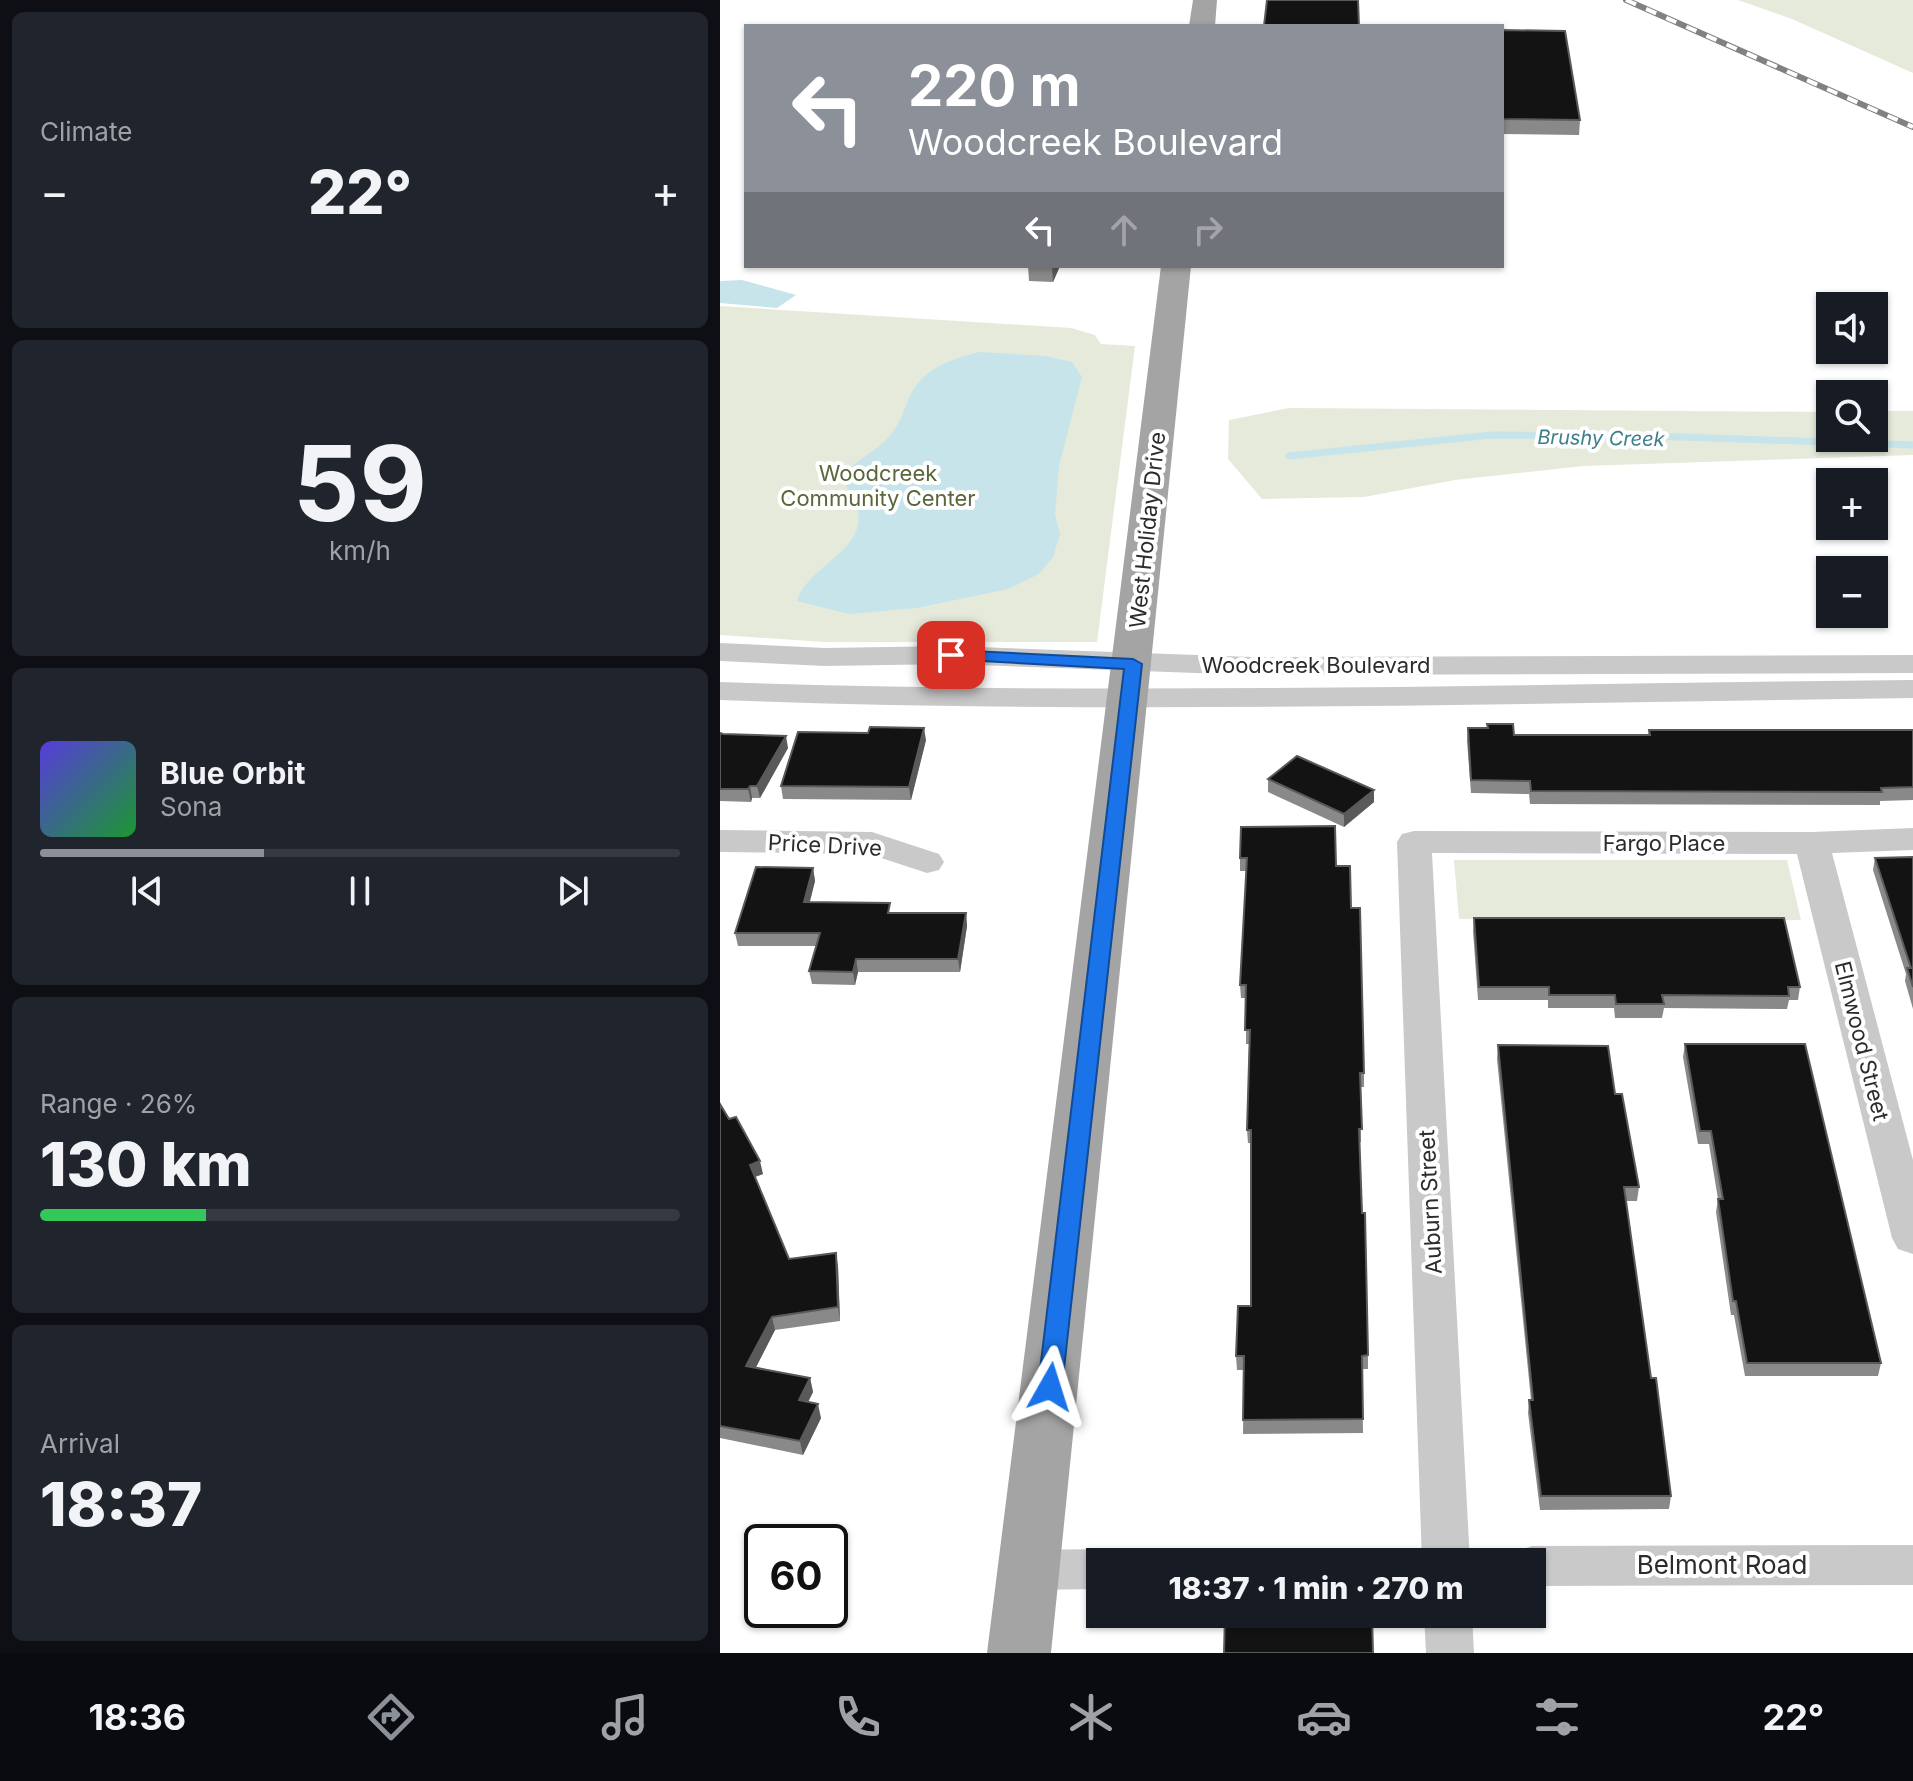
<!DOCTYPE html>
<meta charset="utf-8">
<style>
body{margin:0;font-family:Inter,sans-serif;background:#20242c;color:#f1f3f6;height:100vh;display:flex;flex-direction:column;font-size:30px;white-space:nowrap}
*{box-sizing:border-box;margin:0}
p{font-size:26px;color:#9ea1a6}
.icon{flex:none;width:44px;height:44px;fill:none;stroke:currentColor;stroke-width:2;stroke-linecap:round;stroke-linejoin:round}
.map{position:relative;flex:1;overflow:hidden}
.details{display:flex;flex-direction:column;gap:12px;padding:12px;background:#0d0f14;width:720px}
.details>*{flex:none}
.banner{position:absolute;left:24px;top:24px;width:760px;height:244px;border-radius:0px;box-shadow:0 2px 6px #0004;background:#8c9099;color:#fff;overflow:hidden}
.controls{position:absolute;left:1096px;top:292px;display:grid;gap:16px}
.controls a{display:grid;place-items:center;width:72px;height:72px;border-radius:0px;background:#171b24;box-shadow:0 2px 6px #0004;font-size:40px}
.speed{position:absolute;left:24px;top:1524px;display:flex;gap:16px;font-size:40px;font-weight:700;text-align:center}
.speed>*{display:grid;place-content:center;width:104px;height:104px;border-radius:50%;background:#171b24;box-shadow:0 2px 6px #0004;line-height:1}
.speed .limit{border:4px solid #111;border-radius:12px;background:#fff;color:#111}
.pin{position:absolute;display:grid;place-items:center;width:68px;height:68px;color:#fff;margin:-34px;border-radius:16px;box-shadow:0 4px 12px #0006}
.me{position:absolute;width:88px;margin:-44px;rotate:6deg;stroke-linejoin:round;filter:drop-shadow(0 0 6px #0008)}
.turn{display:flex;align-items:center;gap:28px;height:168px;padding:0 32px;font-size:36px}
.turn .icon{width:104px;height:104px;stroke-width:2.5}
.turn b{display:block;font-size:56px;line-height:68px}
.lanes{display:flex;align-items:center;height:76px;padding:0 32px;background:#0003;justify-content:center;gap:40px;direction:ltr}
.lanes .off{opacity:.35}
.big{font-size:60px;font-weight:800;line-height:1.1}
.details .tile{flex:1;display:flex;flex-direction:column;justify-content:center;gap:12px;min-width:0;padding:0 28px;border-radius:12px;background:#20242c}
.details .dial{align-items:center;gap:0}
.dial b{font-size:104px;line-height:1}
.song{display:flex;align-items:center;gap:24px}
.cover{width:96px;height:96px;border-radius:12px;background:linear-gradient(135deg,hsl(250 70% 55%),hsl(130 70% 35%))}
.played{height:8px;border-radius:4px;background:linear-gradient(90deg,#8c9099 35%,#363941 35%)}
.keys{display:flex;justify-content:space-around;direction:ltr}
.heat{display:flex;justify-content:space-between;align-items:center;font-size:44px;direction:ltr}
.charge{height:12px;border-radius:6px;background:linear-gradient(90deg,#34c759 26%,#363941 0)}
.trip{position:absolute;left:366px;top:1548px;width:460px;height:80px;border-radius:0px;background:#171b24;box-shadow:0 2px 6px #0004;font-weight:800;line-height:80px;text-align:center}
.tabs{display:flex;height:128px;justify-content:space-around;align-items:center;background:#090b0e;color:#9ea1a6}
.tabs .icon{width:56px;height:56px}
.tabs .active{color:#8c9099}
.tabs b{font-size:36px;color:#f1f3f6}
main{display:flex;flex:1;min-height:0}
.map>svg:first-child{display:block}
.green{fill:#e6eada}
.water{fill:#c6e4ea}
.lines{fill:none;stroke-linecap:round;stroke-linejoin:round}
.stream{stroke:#c6e4ea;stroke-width:7}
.minor{fill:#c9c9c9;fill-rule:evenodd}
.major{fill:#a4a4a4;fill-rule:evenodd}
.rail-casing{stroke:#818181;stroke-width:6}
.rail{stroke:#fff;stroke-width:4;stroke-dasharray:11;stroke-linecap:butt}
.wall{fill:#898989}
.shaded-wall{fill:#5a5a5a}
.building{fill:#131313;stroke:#5a5a5a;stroke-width:2}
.route{fill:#1a73e8;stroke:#114b97;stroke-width:2}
.labels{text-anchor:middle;stroke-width:8;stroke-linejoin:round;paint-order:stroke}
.far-water-label{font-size:20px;font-style:italic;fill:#3d7f8c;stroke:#fff}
.park-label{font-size:22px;fill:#59673b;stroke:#fff}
.street-label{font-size:22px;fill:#2c2c2c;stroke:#fff}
.near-street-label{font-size:26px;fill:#2c2c2c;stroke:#fff}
</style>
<main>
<section class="details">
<div class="tile"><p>Climate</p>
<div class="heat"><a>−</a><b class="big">22°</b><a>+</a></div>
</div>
<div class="tile dial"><b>59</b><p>km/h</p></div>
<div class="tile">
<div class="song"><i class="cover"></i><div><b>Blue Orbit</b><p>Sona</p></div></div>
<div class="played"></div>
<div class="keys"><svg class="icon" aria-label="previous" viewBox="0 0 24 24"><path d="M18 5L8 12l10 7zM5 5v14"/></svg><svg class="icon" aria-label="pause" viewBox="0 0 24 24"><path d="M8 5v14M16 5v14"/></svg><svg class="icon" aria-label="next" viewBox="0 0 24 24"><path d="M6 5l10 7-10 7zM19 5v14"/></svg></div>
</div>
<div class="tile"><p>Range · 26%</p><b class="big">130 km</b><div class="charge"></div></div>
<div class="tile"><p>Arrival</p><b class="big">18:37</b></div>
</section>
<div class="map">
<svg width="1193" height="1653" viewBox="0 0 1193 1653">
<rect width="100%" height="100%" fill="#fff"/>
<!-- green -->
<path class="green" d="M1018,0H1193V73L1072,19Z
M0,306L351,328L375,335L381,344L415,346L377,642H105L0,635Z
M569,408L1110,412V438H1154V411H1193V455L863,466L735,480L644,497L542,499L508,459L509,420Z
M734,860H1067L1081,920L739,919Z"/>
<!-- water -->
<path class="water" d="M22,280L76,295L57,308L0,303V281Z
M260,352L325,356L352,362L362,377L339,466L335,515L340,534L333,557L319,574L288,589L197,608L129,614L77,601C88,566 145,551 138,512C136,501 127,490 123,478C134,460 150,455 165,441C179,427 182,415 189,398C202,368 231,359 260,352Z"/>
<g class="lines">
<!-- stream -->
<path class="stream" d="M569,456L772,435L962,437L1193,445"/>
<!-- minor -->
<path class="minor" d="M0,643L105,648L231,646L532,657L1193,655V673L532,675L231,664L105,666L0,661Z
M1193,680V698C796,703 397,715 0,700V682C397,696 796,684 1193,680Z
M1193,828V850L1112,853L1193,1160V1254L1178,1249L1172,1238L1077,854L712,853L750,1562H702L677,842L682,834L694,831L1092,832Z
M0,830L152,832L219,854L224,862L219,870L207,873L149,854L0,852Z
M1193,1545V1585L812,1586V1562H790L795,1552L812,1546Z
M380,1549L397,1555L400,1562H380V1589L309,1590L292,1584L285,1570L292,1556L309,1550Z
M704,1614H752L754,1653H706Z"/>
<!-- major -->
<path class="major" d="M473,0H497L495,26H469Z
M441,266H471L331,1653H267Z"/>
<defs>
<path id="rail" d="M906,0L1193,127"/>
</defs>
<!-- rail casing -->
<use href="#rail" class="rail-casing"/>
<!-- rail -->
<use href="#rail" class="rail"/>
</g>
<!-- wall -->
<path class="wall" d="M782,30L860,120L859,135L782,134Z
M308,266H340L333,282L309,281Z
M748,728L794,735L870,736L928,735L929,730H1193V800L1160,801V805L810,804L809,794L751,793L747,741Z
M0,733L68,748L40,798H32L31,802L0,801Z
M206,740L191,800L63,799L61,786Z
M548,779L654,802L624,827L548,792Z
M1193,857V1009L1185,981L1186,974L1153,870L1155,858Z
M520,858L616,866L631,908L644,1073V1087H641V1142H639L648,1355V1369H642L643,1433L523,1434L524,1370H517L516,1356L531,1306V1143H528L527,1130L529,1044H526V998H521L520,985L526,871H520Z
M93,868L95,881L90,902L172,913H246L247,926L240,972H138L135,985L92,984L89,971L96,946H18L15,933Z
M754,918L1080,987L1078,1000H1069L1067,1009L944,1008L942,1018H895L894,1008H828V1000H758L753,931Z
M965,1044L1161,1363L1158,1376H1025L1014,1315H1011L996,1212L998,1199L989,1144H978L963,1057Z
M778,1045L895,1094L919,1187L917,1201H906L931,1378L951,1496L949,1509L820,1510L808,1413L809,1400H811L777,1059Z
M0,1104L43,1174L35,1177L69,1259L118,1266L120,1321L55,1330L36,1367L90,1378L93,1392L88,1402L101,1418L83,1455L0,1438Z"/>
<!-- shaded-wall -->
<path class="shaded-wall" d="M332,266H340L333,282Z
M204,728L206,740L191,800L189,787Z
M66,736L68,748L40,798L37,786Z
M30,786L32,798L31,802L28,789Z
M654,790V802L624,827V814Z
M93,868L95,881L86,915L84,902Z
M246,913L247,926L240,972L238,959Z
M136,959L138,972L135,985L133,972Z
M40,1161L43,1174L32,1178L30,1165Z
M116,1253L118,1266L120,1321L118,1307Z
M52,1317L55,1330L30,1379L26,1366Z
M90,1378L93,1392L82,1414L79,1400Z
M98,1404L101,1418L83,1455L80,1441Z"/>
<!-- building -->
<path class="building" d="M547,0H638L639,26H544Z
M782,30L845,31L860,120L782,119Z
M767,724H793L794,735H930L929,730H1193V787L1161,788L1162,792L811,791L810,781L751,780L748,728H768Z
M150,727L204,728L189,787L61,786L78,732L148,733Z
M0,733L3,734L66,736L37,786H30L28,789H0Z
M577,756L654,790L624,814L548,779Z
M615,826L616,866H630L631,908H640L644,1073H640L642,1129H639L642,1213H645L648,1355L642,1356L643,1419L523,1420L524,1356H516L518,1306H531V1130H527L530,1030H525L526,985H520L527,858H520L521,827Z
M1193,857V987L1187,968H1191L1155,858Z
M36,867L93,868L84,902L170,903L168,913H246L238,959H136L133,972L89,971L100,933H15Z
M754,918H1064L1080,987H1068L1069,996L942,995L944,1004H896L895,995H829V987H759Z
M965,1044H1085L1161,1363H1027L1016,1301H1013L998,1199H1003L991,1131H980Z
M778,1045L888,1046L895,1094H902L919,1187H904L931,1378H936L951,1496H821L809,1400H813Z
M0,1104L9,1119L16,1117L40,1161L30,1165L69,1259L116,1253L118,1307L52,1317L26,1366L90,1378L79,1400L98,1404L80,1441L0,1426Z
M652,1614L653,1653H504L505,1615Z"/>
<!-- route -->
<path class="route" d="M231,650L413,659L422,664L342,1387L338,1394L330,1396L322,1394L318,1387L404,669L225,659L222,655L225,651Z"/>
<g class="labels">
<!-- far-water labels -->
<g class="far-water-label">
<text transform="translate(881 438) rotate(1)" y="7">Brushy Creek</text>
</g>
<!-- park labels -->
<g class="park-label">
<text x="158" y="481">Woodcreek<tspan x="158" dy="25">Community Center</tspan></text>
</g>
<!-- street labels -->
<g class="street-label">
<text transform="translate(427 530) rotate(-84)" y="8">West Holiday Drive</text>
<text x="596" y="673">Woodcreek Boulevard</text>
<text x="944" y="851">Fargo Place</text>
<text transform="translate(105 845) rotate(3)" y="8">Price Drive</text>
<text transform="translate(1142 1041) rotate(76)" y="8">Elmwood Street</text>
<text transform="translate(710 1202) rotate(-93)" y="8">Auburn Street</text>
</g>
<!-- near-street labels -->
<g class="near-street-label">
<text x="1002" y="1574">Belmont Road</text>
</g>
</g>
</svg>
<div class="controls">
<a><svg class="icon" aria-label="sound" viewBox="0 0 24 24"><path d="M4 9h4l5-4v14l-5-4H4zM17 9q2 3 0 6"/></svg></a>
<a><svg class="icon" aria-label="search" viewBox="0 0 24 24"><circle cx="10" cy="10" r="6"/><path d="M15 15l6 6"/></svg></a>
<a>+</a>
<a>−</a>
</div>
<div class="speed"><div class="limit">60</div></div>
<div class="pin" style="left:231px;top:655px;background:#d93025"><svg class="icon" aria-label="arrive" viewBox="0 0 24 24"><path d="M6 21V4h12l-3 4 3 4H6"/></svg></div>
<svg class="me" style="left:330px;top:1387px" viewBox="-20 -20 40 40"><path d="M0-17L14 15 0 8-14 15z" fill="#1a73e8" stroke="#fff" stroke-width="4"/></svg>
<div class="trip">18:37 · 1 min · 270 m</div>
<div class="banner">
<div class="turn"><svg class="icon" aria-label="left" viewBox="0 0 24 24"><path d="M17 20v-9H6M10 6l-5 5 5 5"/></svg><div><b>220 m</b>Woodcreek Boulevard</div></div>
<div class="lanes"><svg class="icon" aria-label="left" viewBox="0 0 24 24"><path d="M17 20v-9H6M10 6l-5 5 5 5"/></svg><svg class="icon off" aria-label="ahead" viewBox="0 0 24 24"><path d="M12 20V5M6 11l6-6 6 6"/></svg><svg class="icon off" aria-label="right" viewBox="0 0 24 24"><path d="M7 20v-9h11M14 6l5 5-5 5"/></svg></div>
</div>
</div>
</main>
<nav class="tabs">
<b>18:36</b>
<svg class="icon active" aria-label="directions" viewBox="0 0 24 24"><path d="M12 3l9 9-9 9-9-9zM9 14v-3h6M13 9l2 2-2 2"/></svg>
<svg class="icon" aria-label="music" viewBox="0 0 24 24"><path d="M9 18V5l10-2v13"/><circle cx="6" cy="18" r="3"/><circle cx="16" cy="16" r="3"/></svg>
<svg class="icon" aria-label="phone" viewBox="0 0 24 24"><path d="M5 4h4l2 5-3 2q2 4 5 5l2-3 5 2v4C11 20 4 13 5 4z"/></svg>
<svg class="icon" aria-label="climate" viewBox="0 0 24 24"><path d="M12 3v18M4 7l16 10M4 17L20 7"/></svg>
<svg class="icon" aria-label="car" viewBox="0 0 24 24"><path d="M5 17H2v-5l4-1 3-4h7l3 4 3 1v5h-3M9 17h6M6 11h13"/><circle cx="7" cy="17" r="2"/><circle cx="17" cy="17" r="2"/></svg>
<svg class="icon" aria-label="filters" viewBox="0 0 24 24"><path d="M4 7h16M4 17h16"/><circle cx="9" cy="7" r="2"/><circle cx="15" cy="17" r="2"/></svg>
<b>22°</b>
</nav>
